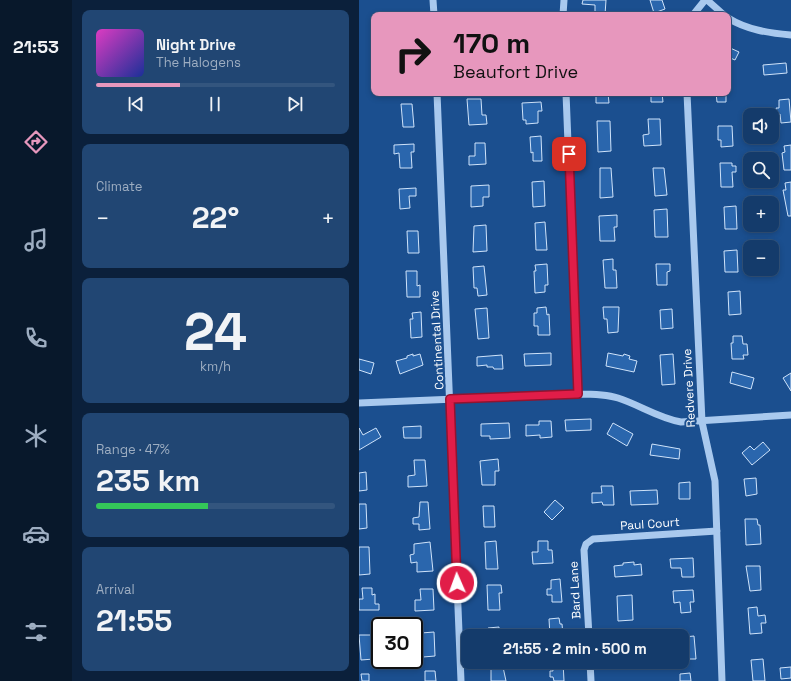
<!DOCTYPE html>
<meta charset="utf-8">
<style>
body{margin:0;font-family:"Space Grotesk",sans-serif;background:#214673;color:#f1f3f6;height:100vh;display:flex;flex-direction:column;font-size:15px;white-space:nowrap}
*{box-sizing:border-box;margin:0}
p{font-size:13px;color:#9dadc1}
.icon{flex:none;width:22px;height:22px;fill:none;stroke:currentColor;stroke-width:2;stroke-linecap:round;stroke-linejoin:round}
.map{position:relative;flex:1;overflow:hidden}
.panel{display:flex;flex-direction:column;gap:10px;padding:10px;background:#0b203b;width:287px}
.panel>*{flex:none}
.guide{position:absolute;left:12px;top:12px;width:360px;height:84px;border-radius:8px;box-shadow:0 2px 6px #0003,0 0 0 1px #33557e;background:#e797bd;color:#111;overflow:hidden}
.buttons{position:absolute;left:384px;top:108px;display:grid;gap:8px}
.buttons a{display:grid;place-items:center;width:36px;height:36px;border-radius:8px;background:#143b6b;box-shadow:0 2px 6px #0003,0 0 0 1px #33557e;font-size:20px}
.speed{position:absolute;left:12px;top:617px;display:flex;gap:8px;font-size:20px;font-weight:700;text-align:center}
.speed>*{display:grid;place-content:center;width:52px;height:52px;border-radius:50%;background:#143b6b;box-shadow:0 2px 6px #0003,0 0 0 1px #33557e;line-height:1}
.speed .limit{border:2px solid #111;border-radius:6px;background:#fff;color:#111}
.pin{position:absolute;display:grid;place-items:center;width:34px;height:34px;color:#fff;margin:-17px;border-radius:8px;box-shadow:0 2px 6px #0006}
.me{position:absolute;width:44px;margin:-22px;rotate:358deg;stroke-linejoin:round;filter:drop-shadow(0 0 3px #0008)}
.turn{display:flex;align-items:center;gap:14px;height:84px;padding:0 16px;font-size:18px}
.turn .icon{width:52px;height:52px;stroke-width:2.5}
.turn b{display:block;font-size:28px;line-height:34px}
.big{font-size:30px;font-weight:800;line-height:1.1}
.panel .widget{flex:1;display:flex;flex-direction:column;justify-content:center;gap:6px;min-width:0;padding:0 14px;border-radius:8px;background:#214673}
.panel .dial{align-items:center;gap:0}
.dial b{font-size:52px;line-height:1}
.song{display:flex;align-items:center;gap:12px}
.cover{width:48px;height:48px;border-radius:6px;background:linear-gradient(135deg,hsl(310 70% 55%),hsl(230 70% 35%))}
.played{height:4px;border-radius:2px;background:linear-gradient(90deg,#e797bd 35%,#33557e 35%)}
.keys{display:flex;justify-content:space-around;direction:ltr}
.heat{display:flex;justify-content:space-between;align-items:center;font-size:22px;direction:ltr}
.charge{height:6px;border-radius:3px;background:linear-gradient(90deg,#34c759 47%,#33557e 0)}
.trip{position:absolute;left:102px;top:629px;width:228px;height:40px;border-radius:8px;background:#143b6b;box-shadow:0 2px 6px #0003,0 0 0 1px #33557e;font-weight:800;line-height:40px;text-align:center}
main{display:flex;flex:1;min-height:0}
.menu{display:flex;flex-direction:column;width:72px;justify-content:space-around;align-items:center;background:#08182b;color:#9dadc1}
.menu .icon{width:28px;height:28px}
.menu .active{color:#e797bd}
.menu b{font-size:18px;color:#f1f3f6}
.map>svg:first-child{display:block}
.building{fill:#2a66ad;stroke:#cfe3fa}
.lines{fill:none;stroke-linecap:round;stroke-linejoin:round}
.minor{stroke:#a9c9ee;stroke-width:7}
.route-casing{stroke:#92132f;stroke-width:10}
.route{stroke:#e11d48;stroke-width:7}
.labels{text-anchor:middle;stroke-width:4;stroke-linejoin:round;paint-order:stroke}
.street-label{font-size:12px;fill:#fff;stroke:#1b4f8f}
</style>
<main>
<nav class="menu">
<b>21:53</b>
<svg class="icon active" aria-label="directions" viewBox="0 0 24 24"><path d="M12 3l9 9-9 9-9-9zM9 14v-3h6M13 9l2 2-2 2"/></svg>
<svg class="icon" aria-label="music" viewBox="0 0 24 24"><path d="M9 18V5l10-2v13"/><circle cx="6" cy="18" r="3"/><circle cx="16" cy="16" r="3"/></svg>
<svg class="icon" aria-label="phone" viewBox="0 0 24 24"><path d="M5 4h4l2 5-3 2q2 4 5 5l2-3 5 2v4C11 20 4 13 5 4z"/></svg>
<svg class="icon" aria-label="climate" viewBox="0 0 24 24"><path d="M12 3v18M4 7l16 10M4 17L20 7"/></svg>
<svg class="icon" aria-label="car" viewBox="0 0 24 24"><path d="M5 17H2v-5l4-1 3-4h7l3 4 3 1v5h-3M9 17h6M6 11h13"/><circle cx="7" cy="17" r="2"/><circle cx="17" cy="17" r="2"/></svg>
<svg class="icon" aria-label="filters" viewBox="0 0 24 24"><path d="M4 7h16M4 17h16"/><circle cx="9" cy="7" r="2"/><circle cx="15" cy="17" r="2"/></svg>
</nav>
<section class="panel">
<div class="widget">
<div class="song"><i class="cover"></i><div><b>Night Drive</b><p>The Halogens</p></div></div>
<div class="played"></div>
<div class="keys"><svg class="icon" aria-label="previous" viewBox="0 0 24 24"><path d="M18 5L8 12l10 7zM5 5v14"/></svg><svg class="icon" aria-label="pause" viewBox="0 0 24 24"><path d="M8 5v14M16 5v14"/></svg><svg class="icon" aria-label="next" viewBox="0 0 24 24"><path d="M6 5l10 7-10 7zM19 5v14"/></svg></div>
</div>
<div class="widget"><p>Climate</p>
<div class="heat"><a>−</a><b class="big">22°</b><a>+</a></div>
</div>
<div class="widget dial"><b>24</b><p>km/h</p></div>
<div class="widget"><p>Range · 47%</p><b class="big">235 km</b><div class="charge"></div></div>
<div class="widget"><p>Arrival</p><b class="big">21:55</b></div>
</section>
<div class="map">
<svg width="432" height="681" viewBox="0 0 432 681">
<rect width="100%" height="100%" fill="#1b4f8f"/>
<!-- building -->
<path class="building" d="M224,0H247L246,15L236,14V5L223,4Z
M291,0H303L306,9L295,13Z
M369,47L380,52L376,60L369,57Z
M427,63L428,73L405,75L404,65Z
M237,93H249L250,103H237Z
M292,93H303L304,102H292Z
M357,93H367V102H358Z
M108,99H122L123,115H127L128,124L110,125Z
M430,99L432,122L422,123L421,114L418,115L417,108H420V100Z
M182,102L183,111H179V123L167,124V120H164L163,103Z
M42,104H53L55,127H44Z
M289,119H301L302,145L285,146L284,135L290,134Z
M238,121H251L252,151L239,152Z
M359,126H373L374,146L362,147V140H359Z
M182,136L183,161H174V152L172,153L171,137Z
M116,143H126L127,164L110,165V156H116Z
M55,144V152H52L53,168H41L40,153L35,154V145Z
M432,145V170H425L423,153L426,152L425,146Z
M361,163H373V166H377V172H373L374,187H362Z
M241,168H252L254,197L241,198Z
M294,168H305L308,195L296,196Z
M185,181L186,206L174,207L173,182Z
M432,182V216H429L424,190H427L426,183Z
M130,185V197H124V206L112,207V186Z
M57,188V196H50L51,208L41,209L40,189Z
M377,206L378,229H366L365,207Z
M308,209L309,237H296L295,210Z
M258,215V227H255L256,241H241L240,216Z
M186,222L188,250H177L176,223Z
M127,225L128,251L114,252L115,226Z
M48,231H59L60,253H49Z
M378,250L379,272H366L365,251Z
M254,259V270H257L258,288H246L244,260Z
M188,264L189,285H186V292L176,293L175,271H177L176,265Z
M297,264H311V271L308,272V285H298Z
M125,266L128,295L119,296L118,288H115L114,267Z
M47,271H58V286L61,285V297H48Z
M381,291L382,314L370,315L369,292Z
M187,307L188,315L190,314L191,335H179V326H175V313H178V308Z
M244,307H260L259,332L249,333L248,319H245Z
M128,308L130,338L119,339L116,309Z
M313,309L314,328L302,329L301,310Z
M62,312L63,337L52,338L51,319H54L53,313Z
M374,336H383L384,344H388L389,355H384L385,359H373L372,343H374Z
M192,353V365L166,366L165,354Z
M249,353L264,356L265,354L271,356L270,359L278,361L275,372L247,366Z
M54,354V356L61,354L64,365L41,374L37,361L48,358V356Z
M314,354L316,384L303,385L301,355Z
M143,355L144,369H135L134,367H128V365L118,366V357Z
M0,359L15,363L12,374L0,370Z
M373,372L395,378L392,389L371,383Z
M432,373V391L424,378Z
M232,419V430L207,431L206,420Z
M180,421H192L193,437L181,438V435L167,436V425H180Z
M150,423L151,438L131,439V436H122V424Z
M254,423L274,434L268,446L248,434Z
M62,426V438H45L44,427Z
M0,428L4,435L17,428L22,437L0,450Z
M404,442L411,450L393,465L383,453L391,446L395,450Z
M293,444L321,449L320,459L291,455Z
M139,459L140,471H136V485H123L121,461Z
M55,460H66L68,486L49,487V476L56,475Z
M7,472L8,490L0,491V473Z
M397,478L398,494L387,496L385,479Z
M331,482V499H320V483Z
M242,486H254L255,505H244L243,502L233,503V493H243Z
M298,490L299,504L272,505L271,491Z
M196,500L205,508L193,520L185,512Z
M61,502H69L71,529L60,530V524H54V518L60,517Z
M0,504H7L8,528L0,529Z
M124,506H135L136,527H125Z
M386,519H398L399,525H401L402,544L387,545Z
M137,541L139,569H127L126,542Z
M179,541H189V550H193L194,563L174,564L173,552H179Z
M71,542L74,571L58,572V562L52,563L51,555L55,554V544Z
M0,547H10L11,574L0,575Z
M334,558L335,577H323L322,568H312L311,559Z
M275,562V565L282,564L283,575L256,577L255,566L264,565V563Z
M387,566H401L402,590L391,591Z
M201,579L203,602H193V595H188V589H192V580Z
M128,585H142L143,593H140L141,610H129Z
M3,588H13V595L16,594V604H20V610H0V599H4Z
M61,589H74L75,610L56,611V600H62Z
M334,590L335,602H331L332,612L322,613L321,602L315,603L314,591Z
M273,595L274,620L259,621L258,596Z
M398,607L399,616L406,615L407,623H402L403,633L391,634L389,608Z
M200,618L201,624H203L204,635L191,636L190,619Z
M140,627V636H130L129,628Z
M75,632L76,656L64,657L62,633Z
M0,635H14L15,659L2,660Z
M335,636L337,659H327L325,637Z
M404,659L406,681H394L392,660Z
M204,662L205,681H195L194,677H191V671H194L193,663Z
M144,667L147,681H132V668Z
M432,667V678L422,679L421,668Z
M66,671H76L77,681H66Z
M331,673L332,681H321V674Z
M2,674H10V681H3Z"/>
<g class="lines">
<!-- minor -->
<path class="minor" d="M74,0L75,15
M348,0L365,15
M204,15L205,0
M334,15L346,0
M369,18C388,30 410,33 432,35
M78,93L102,681
M207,93L219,394
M328,93L343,422L356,481L363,681
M0,403L219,394C232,394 246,394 259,398C281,405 299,418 322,422L432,415
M230,636L225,550L227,544L234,539L358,531
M231,662L232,681"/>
</g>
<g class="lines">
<defs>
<path id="route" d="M98,583L91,399L219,394L210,154"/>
</defs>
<!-- route casing -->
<use href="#route" class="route-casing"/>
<!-- route -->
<use href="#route" class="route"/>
</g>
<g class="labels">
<!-- street labels -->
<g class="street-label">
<text transform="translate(78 340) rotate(-93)" y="4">Continental Drive</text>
<text transform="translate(330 388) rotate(-93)" y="4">Redvere Drive</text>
<text transform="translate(291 524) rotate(-4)" y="4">Paul Court</text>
<text transform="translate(216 590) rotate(-93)" y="4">Bard Lane</text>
</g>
</g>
</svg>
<div class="buttons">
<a><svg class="icon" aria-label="sound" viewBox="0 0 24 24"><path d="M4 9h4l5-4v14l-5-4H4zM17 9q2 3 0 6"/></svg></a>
<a><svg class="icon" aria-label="search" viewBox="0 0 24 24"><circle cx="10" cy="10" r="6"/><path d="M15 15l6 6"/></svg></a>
<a>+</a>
<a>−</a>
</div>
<div class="speed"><div class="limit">30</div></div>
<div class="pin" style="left:210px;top:154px;background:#d93025"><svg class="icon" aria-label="arrive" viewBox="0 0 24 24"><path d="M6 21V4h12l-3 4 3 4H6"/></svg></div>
<svg class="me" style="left:98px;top:583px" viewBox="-20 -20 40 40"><circle r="17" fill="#e11d48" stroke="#fff" stroke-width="3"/><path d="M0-11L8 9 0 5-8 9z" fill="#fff"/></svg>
<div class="trip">21:55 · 2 min · 500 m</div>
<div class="guide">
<div class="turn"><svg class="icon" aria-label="right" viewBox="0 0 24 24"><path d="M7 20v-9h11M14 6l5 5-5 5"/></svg><div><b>170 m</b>Beaufort Drive</div></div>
</div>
</div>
</main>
